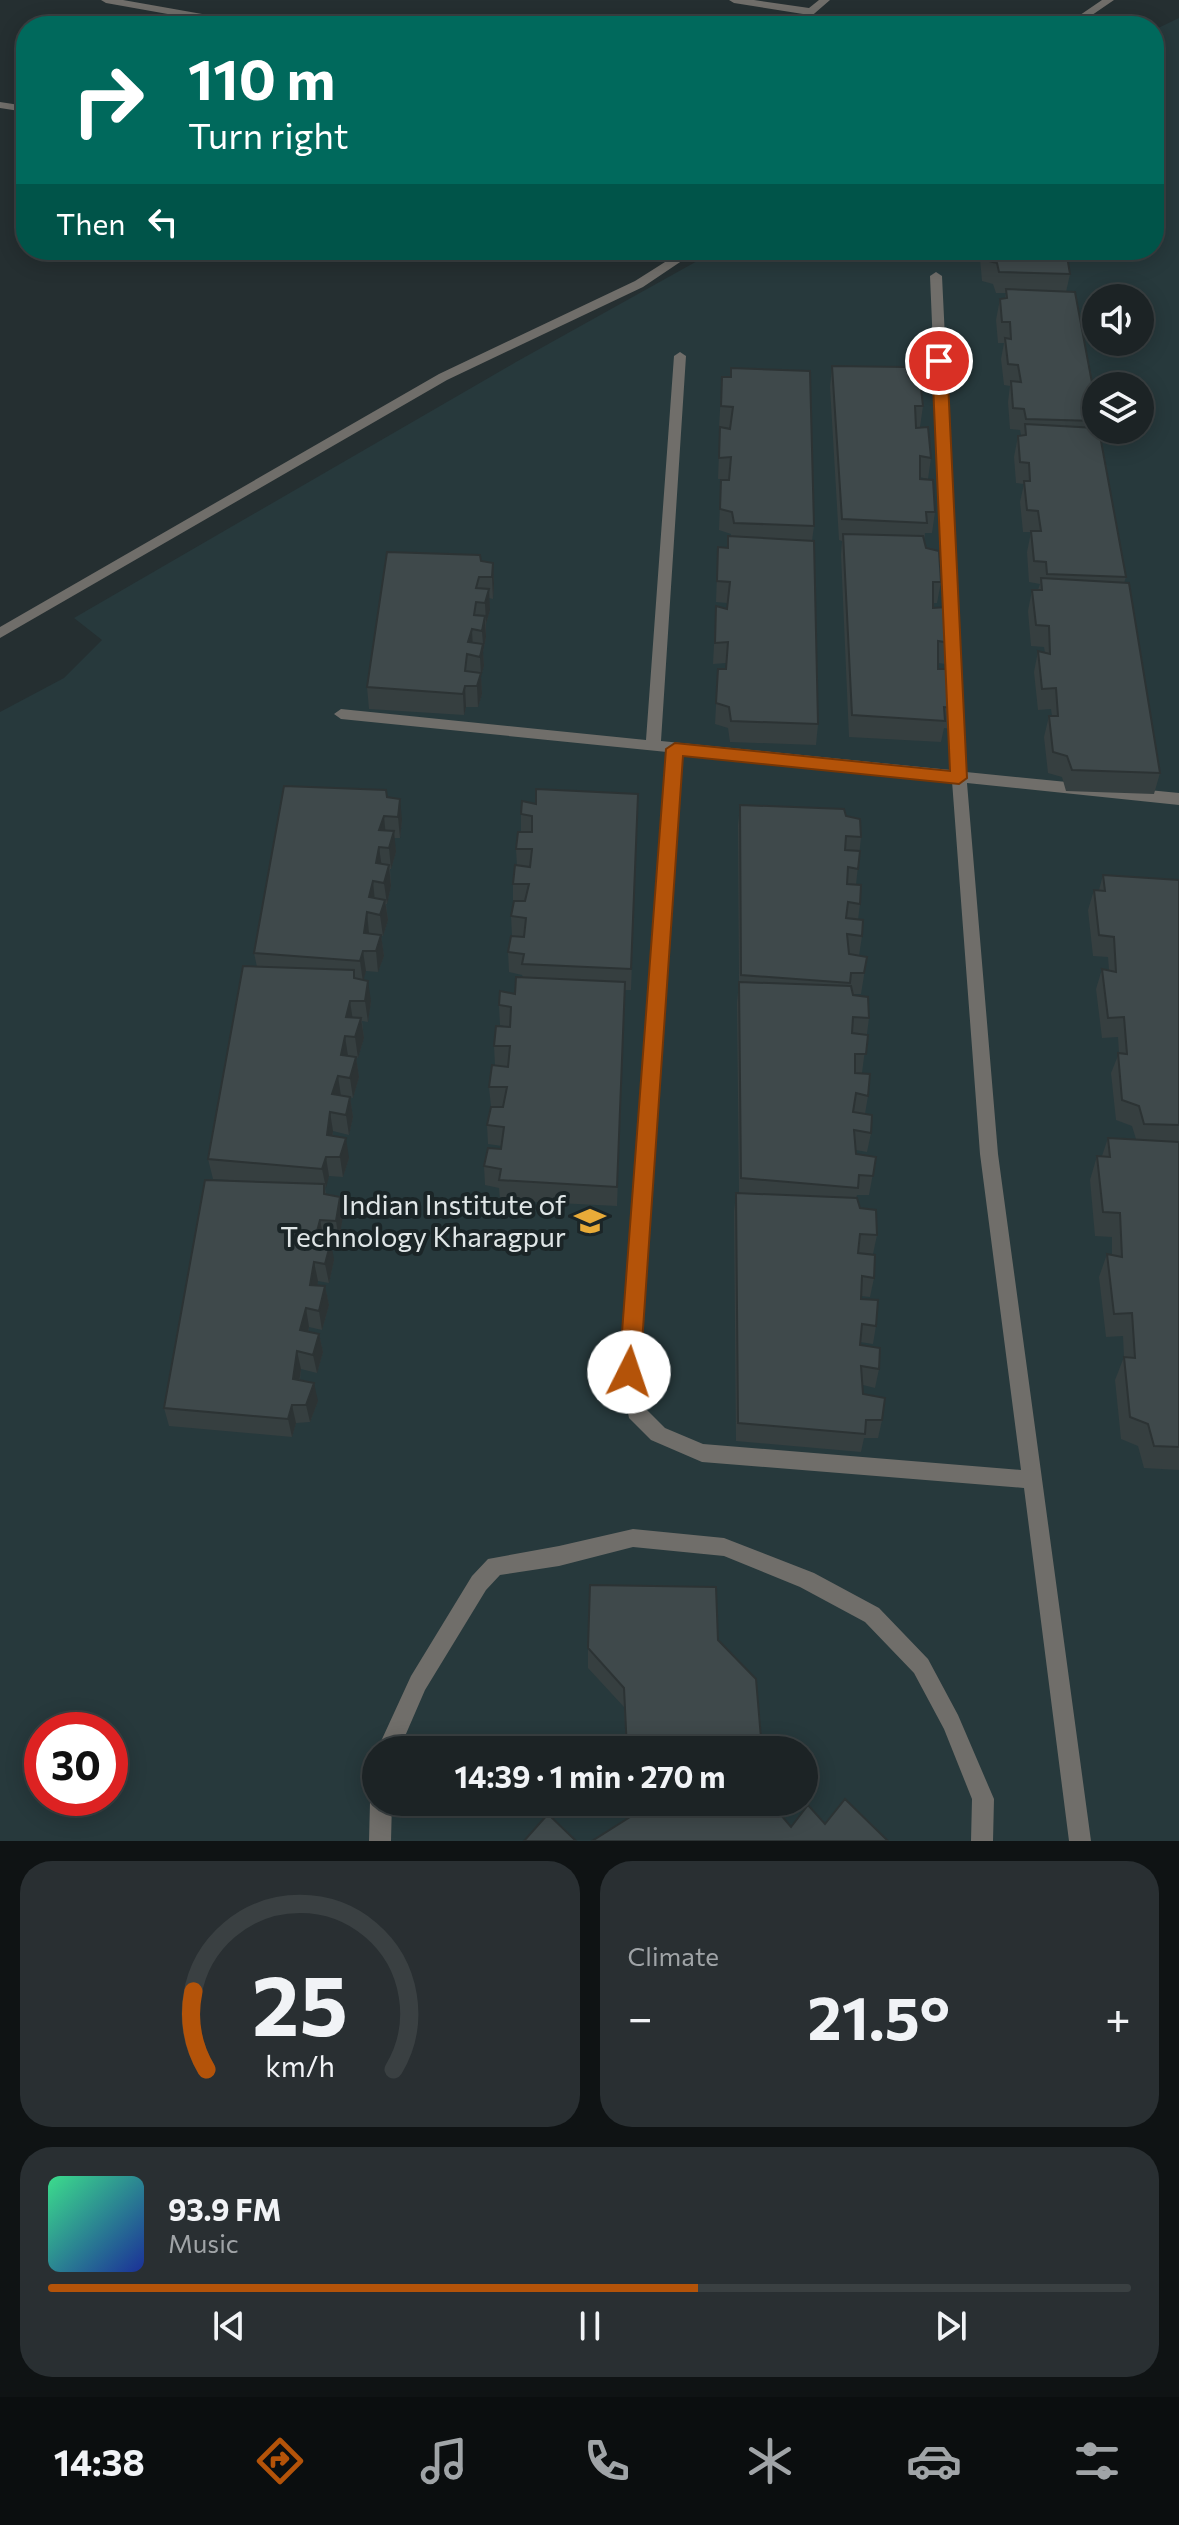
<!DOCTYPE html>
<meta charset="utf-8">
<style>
body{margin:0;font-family:Commissioner,sans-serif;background:#292f32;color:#f1f3f6;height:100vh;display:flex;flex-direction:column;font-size:30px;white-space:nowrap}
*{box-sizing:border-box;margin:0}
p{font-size:26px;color:#a0a4a7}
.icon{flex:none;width:44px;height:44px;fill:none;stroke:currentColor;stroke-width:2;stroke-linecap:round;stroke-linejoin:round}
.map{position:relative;height:1841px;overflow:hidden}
.details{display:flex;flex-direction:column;gap:20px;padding:20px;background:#0f1314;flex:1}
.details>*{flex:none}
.guide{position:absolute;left:16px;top:16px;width:1148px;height:244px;border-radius:32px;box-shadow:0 4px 20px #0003,0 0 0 2px #3a4042;background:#00695c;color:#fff;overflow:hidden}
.buttons{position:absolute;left:1082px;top:284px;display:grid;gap:16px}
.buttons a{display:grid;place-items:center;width:72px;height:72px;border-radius:50%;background:#1c2325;box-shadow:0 4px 20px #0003,0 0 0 2px #3a4042;font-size:40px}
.speed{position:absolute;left:24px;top:1712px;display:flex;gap:16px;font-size:40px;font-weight:700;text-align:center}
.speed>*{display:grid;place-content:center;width:104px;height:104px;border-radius:50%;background:#1c2325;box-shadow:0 4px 20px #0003,0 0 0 2px #3a4042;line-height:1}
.speed .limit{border:12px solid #d22;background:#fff;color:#111}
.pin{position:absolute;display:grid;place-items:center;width:68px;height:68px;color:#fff;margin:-34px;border:4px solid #fff;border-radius:50%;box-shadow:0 2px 8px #0007}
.me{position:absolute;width:88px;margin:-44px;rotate:4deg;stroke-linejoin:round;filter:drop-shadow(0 0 6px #0008)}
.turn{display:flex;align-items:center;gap:28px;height:168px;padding:0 40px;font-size:36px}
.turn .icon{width:104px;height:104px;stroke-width:2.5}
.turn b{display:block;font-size:56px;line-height:68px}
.then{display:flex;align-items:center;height:76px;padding:0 40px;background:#0003;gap:16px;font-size:30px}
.big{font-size:60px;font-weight:700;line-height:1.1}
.details .tile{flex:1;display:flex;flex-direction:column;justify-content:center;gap:12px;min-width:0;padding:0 28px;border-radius:32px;background:#292f32}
.details .dial{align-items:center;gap:0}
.dial svg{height:208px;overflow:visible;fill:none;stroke:#3a4042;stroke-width:7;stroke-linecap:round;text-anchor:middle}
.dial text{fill:#f1f3f6;stroke:none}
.song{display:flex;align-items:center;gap:24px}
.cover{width:96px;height:96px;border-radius:12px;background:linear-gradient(135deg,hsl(150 70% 55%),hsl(230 70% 35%))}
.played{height:8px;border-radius:4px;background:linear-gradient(90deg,#b45309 60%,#3a4042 60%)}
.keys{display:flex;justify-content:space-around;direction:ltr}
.heat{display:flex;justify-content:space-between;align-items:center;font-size:44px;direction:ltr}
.details .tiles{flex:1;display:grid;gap:20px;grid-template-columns:1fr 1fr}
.tile:last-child{grid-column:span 2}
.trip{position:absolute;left:362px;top:1736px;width:456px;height:80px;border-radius:40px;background:#1c2325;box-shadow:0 4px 20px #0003,0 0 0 2px #3a4042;font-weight:700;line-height:80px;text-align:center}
.dock{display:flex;height:128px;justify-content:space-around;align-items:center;background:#0b0e0f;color:#a0a4a7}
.dock .icon{width:56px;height:56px}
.dock .on{color:#b45309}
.dock b{font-size:36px;color:#f1f3f6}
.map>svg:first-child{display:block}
.built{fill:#27393c;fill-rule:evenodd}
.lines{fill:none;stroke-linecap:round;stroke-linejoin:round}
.lane{fill:#706e6a;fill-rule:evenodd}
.street{fill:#706e6a;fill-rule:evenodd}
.wall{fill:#363f40}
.shaded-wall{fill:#2c3334}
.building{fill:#3f494b;stroke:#2c3334;stroke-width:2}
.route{fill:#b45309;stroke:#753606;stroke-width:2}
.labels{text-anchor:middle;stroke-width:8;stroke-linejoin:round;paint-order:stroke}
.poi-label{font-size:28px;fill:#dfe5e6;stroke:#1b2527;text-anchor:end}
</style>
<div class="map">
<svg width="1179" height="1841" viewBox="0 0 1179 1841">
<rect width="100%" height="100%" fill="#252f31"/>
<!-- built -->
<path class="built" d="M1179,18V1841H0V712L64,678L102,640L74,618L516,362L717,250H1154V30ZM1096,298H1140V342H1096ZM1096,386H1140V430H1096ZM42,1730H110V1798H42ZM376,1750H804V1802H376Z"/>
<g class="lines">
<!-- lane -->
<path class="lane" d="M633,1529L724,1538L814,1573L879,1608L928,1659L958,1715L994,1799L993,1841H971L972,1799L944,1729L914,1673L865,1622L800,1587L724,1556L633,1547L559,1566L500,1575L486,1590L425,1690L399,1750H377L411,1676L472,1576L488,1559L559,1546Z
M376,1793V1802H392L391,1841H369L370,1802Z"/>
<!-- street -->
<path class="street" d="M101,0H123L253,23L258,26H235L106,3Z
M729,0H754L809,8L819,0H830L800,26H789L803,14L734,3Z
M1102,0H1114L1076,26H1064Z
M0,102L26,106V112L0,108Z
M684,250H698L643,287L447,380L0,638V627L439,374L635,281Z
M936,272L942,276L966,772L1179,793V805L967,783L998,1154L1091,1841H1069L1024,1488L702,1462L651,1440L629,1418L620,1372L667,752L341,719L334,714L341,709L646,740L674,356L680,352L686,356L661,741L951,770L930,276ZM682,754L952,781L980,1154L1021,1470L703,1444L665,1428L645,1408L638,1372Z"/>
</g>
<!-- wall -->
<path class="wall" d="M981,250H1066L1070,274L1066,292L1096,404V430L1126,577L1124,583L1160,773L1154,794L1066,791L1062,777L1048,773L1044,737L1049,716H1052L1051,709L1038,710L1034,672L1038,651L1045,653L1044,647L1031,646L1028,611L1032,590H1038L1040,584L1029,582L1027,552L1031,532H1023L1020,502L1024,484L1016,483L1014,457L1018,436L1021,435L1020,430L1010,429L1008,402L1010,386L1004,385L1001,359L1004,343H998L996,320L1000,299L1005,298L1006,293H996L993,284L982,281L980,259Z
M832,366L909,377L923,406L920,427L931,458L928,479L920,477L935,512L932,533H925L924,541L941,582L937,603H933V608L950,643L946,664L938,663V669L954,708L951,729L944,728L941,742L849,737L841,555L842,541L839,540L830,387Z
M722,377L814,526L812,541L818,724L816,745L730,742L728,728L715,724L718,669H726V663L713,664L716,606L727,609V603L716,602L718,547L728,548L731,536V534L719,530L721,480H729V479H718L720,427L730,429V428L719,427Z
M481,561L493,563L494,584L493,599L489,598L490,610L486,624V637L483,652L484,666L481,676L482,694L478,707H466L464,715L369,709L367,687Z
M638,794L631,990H625L617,1206L500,1200L499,1188L485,1185L484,1166L501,1149L502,1146L488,1144L487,1125L491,1107L489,1087L495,1066L494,1046L508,1027L500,1025L499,1005L515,994L523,977L522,975L509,972L508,952L512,936L511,916L513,904V884L517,866L516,849L521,832V814L536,804Z
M387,797L402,820L400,838H394L396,852L391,869H390L391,886L387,904H386L388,920L383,936L381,935L384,956L378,972L366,971L363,980L371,1001L368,1022L362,1021L364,1038L358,1058L356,1057L359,1077L353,1098L350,1097L353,1117L349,1135L333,1131V1136L349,1158L343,1177L329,1176L325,1188L326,1195L343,1216L339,1240H324L334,1260L329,1283L318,1281L317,1285L325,1286L329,1305L322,1330L309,1327L308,1332L319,1334L323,1352L317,1373L301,1369L300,1380L318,1401L310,1422L296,1423L292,1437L169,1426L164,1408L242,1181L213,1179L208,1159L257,967L254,953Z
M740,805L846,816L861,837L856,885L860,904L858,920L862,936L859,956L867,957L861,994H853L869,1018L862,1073L868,1096L865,1114L871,1133L867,1152L856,1150V1154L876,1157L869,1195H857L856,1198L860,1208L877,1235L873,1254L862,1253L874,1278L870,1297L861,1296V1299L876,1326L873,1344L860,1342V1345L879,1369L875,1388L863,1385V1394L882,1420L878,1438H864L861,1452L736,1441L734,1212L736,1193H739L737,1003L739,982L738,826Z
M1103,875L1179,880V1470L1144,1468L1138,1446L1121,1439L1115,1380L1124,1357L1123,1336L1106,1337L1099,1277L1107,1254L1112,1255V1237L1095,1236L1090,1180L1097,1156H1102L1108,1138L1136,1139L1132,1126L1116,1120L1111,1073L1119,1053L1118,1037L1102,1038L1096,989L1102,969L1109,970L1108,957L1093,956L1088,910L1094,890H1099Z
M718,1640L762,1750H626L624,1707L588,1668V1648Z"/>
<!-- shaded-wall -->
<path class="shaded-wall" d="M493,563L494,584L493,599L492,577Z
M489,589L490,610L486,624L485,603Z
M485,616L486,637L483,652L484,666L481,676L482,694L478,707L477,686L481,675L480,657L483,644L482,631Z
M472,629L473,651L468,642Z
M465,686L466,707L464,715L463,694Z
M400,799L402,820L400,838L398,817Z
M384,816L386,837L379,830Z
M394,831L396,852L391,869L389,848Z
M379,847L382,868L379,884L376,863Z
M389,865L391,886L387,904L384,883Z
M373,881L375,902L369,897Z
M385,900L388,920L383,936L380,915Z
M367,912L369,933L366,953L364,933Z
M381,935L384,956L378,972L376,951Z
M363,951L366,971L363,982L360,961Z
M368,981L371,1001L368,1022L365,1001Z
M350,1001L353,1021L346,1017Z
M361,1018L364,1038L358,1058L355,1037Z
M345,1036L348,1056L341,1055Z
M356,1057L359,1077L353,1098L350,1078Z
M338,1076L341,1096L336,1114L332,1094Z
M350,1097L353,1117L349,1135L346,1115Z
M330,1112L333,1131L330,1155L327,1135Z
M346,1138L349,1158L343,1177L340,1157Z
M326,1157L329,1176L326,1188L322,1169Z
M340,1197L343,1216L339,1240L336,1221Z
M320,1220L324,1240L318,1258L315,1239Z
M331,1241L334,1260L329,1283L325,1264Z
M314,1262L318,1281L314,1303L310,1285Z
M325,1286L329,1305L322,1330L319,1311Z
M306,1308L309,1327L304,1349L300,1330Z
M319,1334L323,1352L317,1373L313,1355Z
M297,1351L301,1369L297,1397L293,1379Z
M314,1383L318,1401L310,1422L306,1405Z
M292,1405L296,1423L292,1437L288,1419Z"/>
<!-- building -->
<path class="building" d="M984,250H1066L1070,274L999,272L997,263L985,260Z
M1006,289L1075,292L1096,404V421L1026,419L1024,409L1013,408L1011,381L1021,382L1018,365L1008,364L1005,338L1011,339L1010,322H1002L1000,299L1007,298Z
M832,366L906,367L909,377L920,380L923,406H915L916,428L928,427L931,458L920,456V479L933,480L935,512H926L927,523L842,519Z
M731,368L810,371L814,526L734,523L732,512L720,509L721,480H729L731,457L719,458L720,427L730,429L733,407L721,406L722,377H731Z
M1025,424L1096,428V430H1099L1126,577L1047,574L1046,562L1034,561L1031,531H1041L1038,511L1027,510L1024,481H1030L1029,463L1020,462L1018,436L1026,435Z
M843,534L923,536L926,548L939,551L941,582H933V608L947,607L950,643L938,641V669H952L954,708L944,707L945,721L852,715Z
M728,536L814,541L818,724L731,721L729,707L716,703L718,669H726L728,642L715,643L716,606L727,609L730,582L717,581L718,547L728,548Z
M387,552L480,555L481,561L493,563L492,577H479L476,588L489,589L485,603L476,602L474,615L485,616L482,631L472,629L468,642L483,644L480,657L467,654L465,671L481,673L477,686H465L463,694L367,687Z
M1041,578L1129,583L1160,773L1072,770L1067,756L1053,752L1049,716H1058L1056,688L1042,689L1038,651L1050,654L1049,626L1036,625L1032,590H1042Z
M284,786L386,790L387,797L400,799L398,817L384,816L379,830L394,831L389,848L379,847L376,863L389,865L384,883L373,881L369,897L385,900L380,915L367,912L364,933L381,935L376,951H363L360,961L254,953Z
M536,789L638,794L631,969L522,964L524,954L508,952L511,936L524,937L526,918L511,916L514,901H525L529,884H513L515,865L530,867L532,849H516L518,832H532V816L521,814L522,801L536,804Z
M740,805L844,809L846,816L860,819L861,837L846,836L845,850L860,851L858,869L848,867L847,884L861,885L860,904L848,902L846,918L863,920L862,936L847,934L849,954L867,957L864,973H851L850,983L741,975Z
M1103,875L1179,880V1125L1144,1124L1139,1106L1122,1100L1118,1053L1127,1054L1124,1017L1108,1018L1102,969L1116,972L1114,937L1099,935L1094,890L1105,891Z
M243,966L354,970V978L368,981L365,1001H350L346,1017L361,1018L355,1037L345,1036L341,1055L356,1057L350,1078L338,1076L332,1094L350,1097L346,1115L330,1112L327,1135L346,1138L340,1157H326L322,1169L208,1159Z
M516,977L625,982L617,1187L499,1180L501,1169L484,1166L488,1148L501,1149L504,1127L487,1125L491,1107H503L507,1087H489L492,1065L508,1067L510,1046H494L496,1026L510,1027L511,1007L499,1005L500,991L515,994Z
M739,982L851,986L853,995L868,997L869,1018L853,1017L852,1033L868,1035L866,1054H855V1073L870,1074L868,1096L856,1093L853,1112L872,1115L871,1133L854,1130L856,1154L876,1157L873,1176L859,1175L858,1188L741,1178Z
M1108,1138L1179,1142V1447L1154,1446L1148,1424L1130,1417L1124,1357L1135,1358L1132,1313L1114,1314L1107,1254L1122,1257L1120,1213L1103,1212L1097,1156L1110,1157Z
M205,1180L324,1184V1194L340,1197L336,1221L320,1220L315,1239L331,1241L325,1264L314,1262L310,1285L325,1286L319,1311L306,1308L300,1330L319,1334L313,1355L297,1351L293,1379L314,1383L306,1405H292L288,1419L164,1408Z
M736,1193L857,1198L860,1208L876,1210L877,1235L860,1234L858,1253L875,1255L874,1278L862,1276L861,1299L878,1300L876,1326L862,1324L860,1345L880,1348L879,1369L861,1366L863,1394L885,1398L882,1420H866L865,1434L738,1423Z
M590,1585L716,1587L718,1640L756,1679L762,1750H627L624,1688L588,1648Z
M845,1799L888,1841H592L630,1817L629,1802H770L791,1827L808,1805L825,1824Z
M548,1814L576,1841H524Z"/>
<!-- route -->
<path class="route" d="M939,357L947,361L967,778L959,784L683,756L640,1372L637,1379L629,1382L622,1379L619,1372L666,749L675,743L950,771L932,361Z"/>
<!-- icons -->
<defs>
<symbol id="university-bare" viewBox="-9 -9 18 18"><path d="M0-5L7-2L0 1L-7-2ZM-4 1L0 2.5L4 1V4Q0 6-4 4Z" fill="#e9ab38" stroke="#1b2527" stroke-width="2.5" paint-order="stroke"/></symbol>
</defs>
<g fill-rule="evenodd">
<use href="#university-bare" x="568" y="1199" width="44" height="44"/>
</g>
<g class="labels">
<!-- poi labels -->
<g class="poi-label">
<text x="566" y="1215">Indian Institute of<tspan x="566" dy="32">Technology Kharagpur</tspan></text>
</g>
</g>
</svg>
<div class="buttons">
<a><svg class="icon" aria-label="sound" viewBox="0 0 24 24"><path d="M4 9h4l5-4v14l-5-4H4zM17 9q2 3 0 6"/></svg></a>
<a><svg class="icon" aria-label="layers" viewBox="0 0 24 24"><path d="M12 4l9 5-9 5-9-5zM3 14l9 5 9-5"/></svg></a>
</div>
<div class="speed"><div class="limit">30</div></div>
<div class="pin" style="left:939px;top:361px;background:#d93025"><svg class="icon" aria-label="arrive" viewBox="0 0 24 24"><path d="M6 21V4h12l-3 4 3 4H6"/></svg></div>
<svg class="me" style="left:629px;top:1372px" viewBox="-20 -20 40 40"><circle r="19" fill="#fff"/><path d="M0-13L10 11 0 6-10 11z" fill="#b45309"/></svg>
<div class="trip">14:39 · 1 min · 270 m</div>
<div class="guide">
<div class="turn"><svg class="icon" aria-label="right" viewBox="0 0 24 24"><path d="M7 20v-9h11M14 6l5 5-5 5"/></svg><div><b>110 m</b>Turn right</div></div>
<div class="then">Then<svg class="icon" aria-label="left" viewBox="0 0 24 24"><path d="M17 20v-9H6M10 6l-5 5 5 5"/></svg></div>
</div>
</div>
<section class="details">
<div class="tiles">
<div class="tile dial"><svg viewBox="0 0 100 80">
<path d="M14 69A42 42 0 1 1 86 69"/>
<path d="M14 69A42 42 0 0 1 9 39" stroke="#b45309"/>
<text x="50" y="56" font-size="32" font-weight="700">25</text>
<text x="50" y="72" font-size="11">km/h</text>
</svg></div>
<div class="tile"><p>Climate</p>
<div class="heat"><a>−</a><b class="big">21.5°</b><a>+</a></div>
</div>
<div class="tile">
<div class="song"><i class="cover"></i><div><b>93.9 FM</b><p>Music</p></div></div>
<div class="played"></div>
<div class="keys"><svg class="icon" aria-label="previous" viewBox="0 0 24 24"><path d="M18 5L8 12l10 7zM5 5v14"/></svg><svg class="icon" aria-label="pause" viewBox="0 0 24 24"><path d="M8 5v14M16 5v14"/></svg><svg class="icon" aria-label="next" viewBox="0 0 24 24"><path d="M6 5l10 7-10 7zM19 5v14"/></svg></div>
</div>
</div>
</section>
<nav class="dock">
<b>14:38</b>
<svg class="icon on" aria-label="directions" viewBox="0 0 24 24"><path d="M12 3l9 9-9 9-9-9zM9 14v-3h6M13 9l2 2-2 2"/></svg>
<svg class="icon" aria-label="music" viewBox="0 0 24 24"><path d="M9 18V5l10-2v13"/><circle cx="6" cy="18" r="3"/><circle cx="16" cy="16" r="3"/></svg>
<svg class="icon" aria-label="phone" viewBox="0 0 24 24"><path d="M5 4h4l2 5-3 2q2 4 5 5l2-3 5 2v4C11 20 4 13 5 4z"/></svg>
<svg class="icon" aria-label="climate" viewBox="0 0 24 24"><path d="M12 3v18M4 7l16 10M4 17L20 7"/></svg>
<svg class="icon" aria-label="car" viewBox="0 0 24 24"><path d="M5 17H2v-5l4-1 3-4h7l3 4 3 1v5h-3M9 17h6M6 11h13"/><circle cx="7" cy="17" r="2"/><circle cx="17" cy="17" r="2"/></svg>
<svg class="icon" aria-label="filters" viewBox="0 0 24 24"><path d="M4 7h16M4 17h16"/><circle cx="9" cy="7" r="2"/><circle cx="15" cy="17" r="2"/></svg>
</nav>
